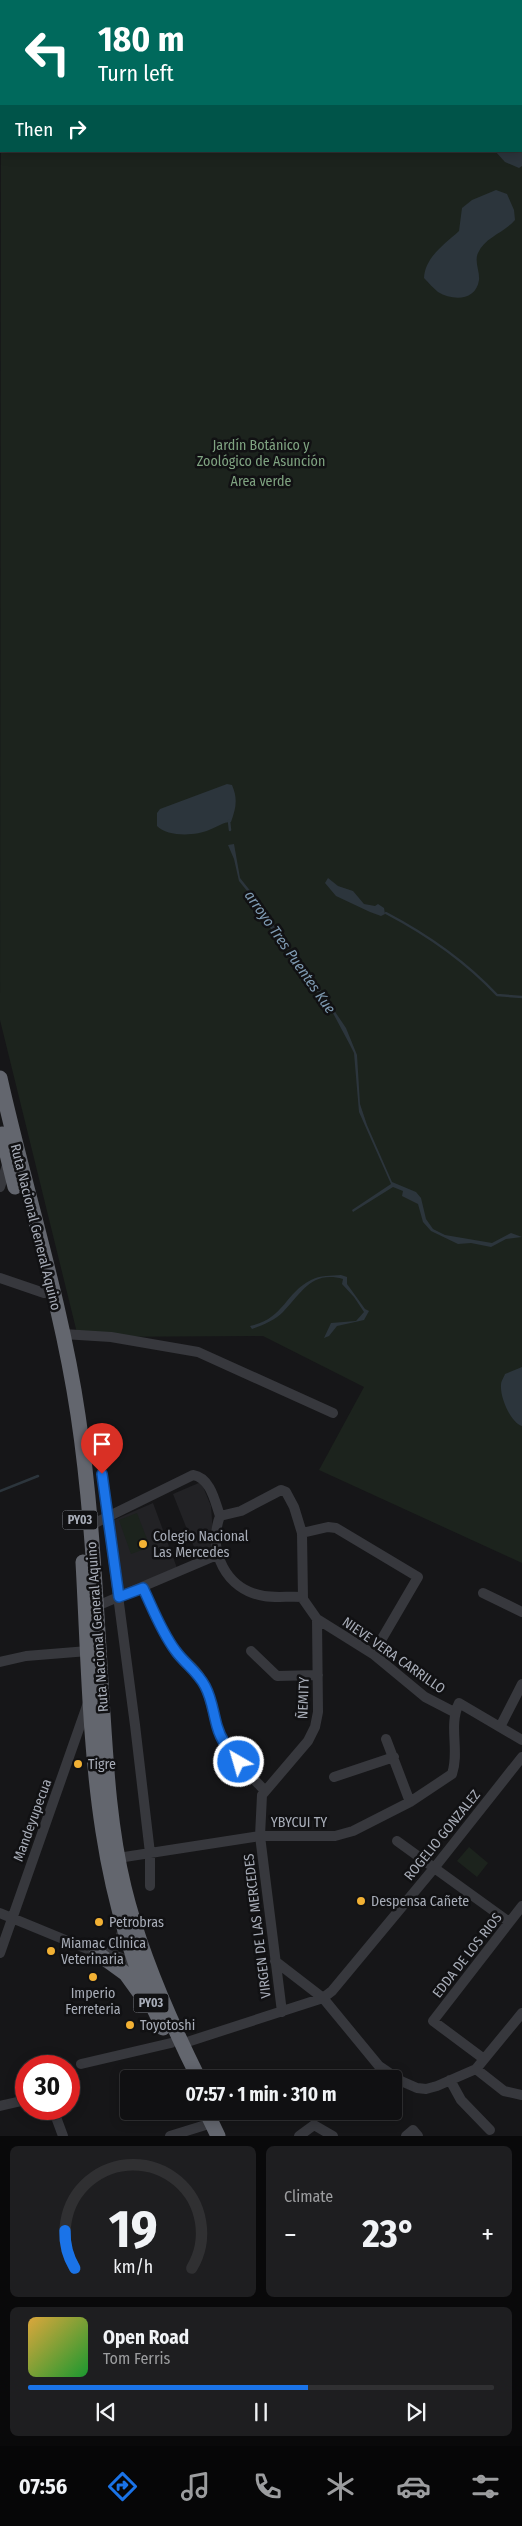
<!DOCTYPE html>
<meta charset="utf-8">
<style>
body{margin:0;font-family:"Fira Sans Condensed",sans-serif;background:#1e1e20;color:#f1f3f6;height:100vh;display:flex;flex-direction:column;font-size:19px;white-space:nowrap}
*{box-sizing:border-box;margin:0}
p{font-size:16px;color:#9c9d9f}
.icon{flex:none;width:28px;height:28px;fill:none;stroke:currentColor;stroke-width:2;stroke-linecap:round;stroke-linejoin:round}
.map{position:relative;height:2136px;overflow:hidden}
.drawer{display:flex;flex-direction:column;gap:10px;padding:10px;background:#09090a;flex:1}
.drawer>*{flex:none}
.guide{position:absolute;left:0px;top:0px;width:522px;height:152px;box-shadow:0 2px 12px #0003,0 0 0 1px #303032;background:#00695c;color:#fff;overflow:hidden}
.speed{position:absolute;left:15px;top:2055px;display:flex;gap:10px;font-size:25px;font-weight:700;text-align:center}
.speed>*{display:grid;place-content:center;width:65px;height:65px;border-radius:50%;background:#101012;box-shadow:0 2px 12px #0003,0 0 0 1px #303032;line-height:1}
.speed .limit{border:8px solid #d22;background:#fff;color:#111}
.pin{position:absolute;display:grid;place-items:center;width:42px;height:42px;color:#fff;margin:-51px -21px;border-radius:50% 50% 50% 0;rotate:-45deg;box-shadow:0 0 5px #0007}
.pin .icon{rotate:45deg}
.me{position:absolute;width:55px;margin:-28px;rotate:322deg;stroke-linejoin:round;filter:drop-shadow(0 0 4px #0008)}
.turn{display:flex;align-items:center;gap:18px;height:105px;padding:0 15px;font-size:22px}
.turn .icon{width:65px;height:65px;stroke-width:2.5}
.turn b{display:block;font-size:35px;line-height:42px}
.then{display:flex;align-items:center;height:48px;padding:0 15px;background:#0003;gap:10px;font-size:19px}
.big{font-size:38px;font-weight:700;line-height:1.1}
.drawer .tile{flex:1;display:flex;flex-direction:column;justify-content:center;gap:8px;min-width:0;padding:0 18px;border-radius:8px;background:#1e1e20}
.drawer .dial{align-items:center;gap:0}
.dial svg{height:130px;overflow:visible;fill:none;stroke:#303032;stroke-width:7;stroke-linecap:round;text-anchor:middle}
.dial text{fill:#f1f3f6;stroke:none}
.song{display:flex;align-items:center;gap:15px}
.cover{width:60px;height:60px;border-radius:8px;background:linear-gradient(135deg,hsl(40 70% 55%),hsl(130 70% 35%))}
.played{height:5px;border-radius:2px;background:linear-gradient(90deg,#1a73e8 60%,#303032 60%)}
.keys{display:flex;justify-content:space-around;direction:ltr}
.heat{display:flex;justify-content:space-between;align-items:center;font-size:28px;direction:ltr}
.drawer .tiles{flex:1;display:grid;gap:10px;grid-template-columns:1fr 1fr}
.tile:last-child{grid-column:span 2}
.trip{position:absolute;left:120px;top:2070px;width:282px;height:50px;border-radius:5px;background:#101012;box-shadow:0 2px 12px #0003,0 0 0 1px #303032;font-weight:700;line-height:50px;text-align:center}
.menu{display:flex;height:80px;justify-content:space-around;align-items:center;background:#060607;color:#9c9d9f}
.menu .icon{width:35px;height:35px}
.menu .selected{color:#1a73e8}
.menu b{font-size:22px;color:#f1f3f6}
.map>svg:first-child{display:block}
.built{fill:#222225}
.green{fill:#1c231d}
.water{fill:#2c353c}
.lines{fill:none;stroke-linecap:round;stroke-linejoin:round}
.stream{stroke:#2c353c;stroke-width:2.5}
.minor{stroke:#37383d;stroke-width:10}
.highway{stroke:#63666e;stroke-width:15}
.route-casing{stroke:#114b97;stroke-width:12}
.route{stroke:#1a73e8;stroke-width:9}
.poi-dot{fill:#f2b134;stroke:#111113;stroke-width:2}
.labels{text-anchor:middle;stroke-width:5;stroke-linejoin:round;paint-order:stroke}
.shield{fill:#111113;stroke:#7b7e86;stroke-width:1}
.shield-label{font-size:12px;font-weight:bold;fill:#a8adb8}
.park-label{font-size:14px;fill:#7fa381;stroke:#111113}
.street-label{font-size:14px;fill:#a8adb8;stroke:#111113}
.poi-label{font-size:14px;fill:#a8adb8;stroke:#111113;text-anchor:start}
.water-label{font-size:15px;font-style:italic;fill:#7f9bb3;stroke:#111113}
</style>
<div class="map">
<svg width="522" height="2136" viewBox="0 0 522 2136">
<rect width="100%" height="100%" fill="#161618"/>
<!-- built -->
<path class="built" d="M201,1482L211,1506L214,1548L209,1553L198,1557L173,1494Z
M153,1503L177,1568L124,1593L114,1520Z"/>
<!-- green -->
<path class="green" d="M39,0H522V1563L319,1470L364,1387L263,1336L78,1337L0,1020L1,108V151H521V1Z
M137,1513L150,1547L131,1554L119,1520Z
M469,1847L488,1863L477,1877L457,1861Z"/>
<!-- water -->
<path class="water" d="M522,119V166L519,168L505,162L495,151H521Z
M496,190L507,194L514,210L515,220C504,233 485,237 478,253C474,261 480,272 479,280C476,301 453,301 438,292C433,288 429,283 424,278C425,257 445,244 459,231L462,208L472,200Z
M227,784L232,785C238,799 236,808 231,822C223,822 217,827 209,830C196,836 167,837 157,826V813L160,809Z
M234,844L240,878L260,903L287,946L282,948L252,897L239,881L234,859L228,845Z
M328,878L338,886L353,891L364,904L375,906L378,904L384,908L385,914L381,916L370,912L336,896L325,883Z
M290,951L303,972L317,985L346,1028L357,1055L360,1104L367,1125L392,1182L416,1192L421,1198L426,1219L433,1229L445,1235L492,1243L511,1233L522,1237L506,1239L491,1247L471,1243L458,1244L431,1231L423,1222L418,1204L402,1196L403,1191L393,1187L353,1212L352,1210L391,1184L359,1112L354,1053L350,1045L326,1000L303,978L286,953Z
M341,1275L347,1277V1284L365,1309L369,1311L364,1320L337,1326L329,1336L324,1338L331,1323L356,1321L364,1312L354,1297L342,1284L343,1279C311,1270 301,1294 283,1312C275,1320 263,1325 252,1329L250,1326C284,1319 285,1293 311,1280C320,1275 331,1276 341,1275Z
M522,1367V1426C510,1422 500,1397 501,1385C501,1381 504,1377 505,1374Z"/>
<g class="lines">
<!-- stream -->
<path class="stream" d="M229,821L230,830
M386,913C426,934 466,962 497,995L522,997
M0,1491L38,1476"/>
<!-- minor -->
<path class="minor" d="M0,1187L8,1162
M0,1278L44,1293
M63,1334L111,1337L198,1352L333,1413
M102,1474L135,1725L150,1853V1886
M220,1516L241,1511L281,1490L286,1492L294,1507L302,1533L303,1599L317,1619L373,1654L425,1697L454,1712
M91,1525L193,1475C211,1478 215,1502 220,1516C207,1551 226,1590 264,1596C276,1598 290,1596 303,1597
M302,1533L328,1527L336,1528L418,1577L373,1654
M143,1588C153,1609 161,1630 174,1649C182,1660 194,1666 200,1677C210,1694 212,1710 217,1728C225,1753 248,1772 265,1791
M483,1593L522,1612
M97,1606L217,1555
M251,1651L277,1676L318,1675
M0,1662L26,1656L88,1651
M500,1727L522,1684
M386,1739L410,1802
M334,1777L394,1757
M397,1841L509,1922
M118,1858L260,1836H335L353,1831L410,1802L452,1774C460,1751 448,1726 459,1703L522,1740
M0,1913L97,1953L119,1957L137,1966
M0,1953L88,1703
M103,1953C116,1951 121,1939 123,1927
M275,1961L323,1998L379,2066L401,2081L417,2088L426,2089L437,2086L476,2069L522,2013
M282,2012L260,1836L262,1795L308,1741L315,1727L318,1712L317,1619
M181,2044L323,1998L332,1991L435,1867L522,1757
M484,2059L433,2021L522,1906
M81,2064L171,2043
M476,2069L504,2091L522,2095
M450,2080L461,2100L490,2130
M0,2106L26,2100
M53,2109L63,2136
M170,2136L212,2123
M299,2136L314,2125L333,2136
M406,2136L413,2130L418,2136"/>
<!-- highway -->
<path class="highway" d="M18,1L19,0
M0,5L2,0
M0,58L1,54
M0,1078C25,1190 61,1301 78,1415C92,1508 96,1603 102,1698C106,1761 109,1825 124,1887C140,1953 169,2019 199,2079
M2,1134L15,1187
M83,1562C92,1723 89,1881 163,2028
M97,1953L126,1974L139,1992
M206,2111L218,2136"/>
</g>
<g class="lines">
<defs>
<path id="route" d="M102,1474L119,1597L143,1588C153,1609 161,1631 175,1650C184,1663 197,1671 205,1686C212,1699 213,1712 217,1726C221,1741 230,1752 239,1762"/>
</defs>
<!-- route casing -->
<use href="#route" class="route-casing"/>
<!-- route -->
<use href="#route" class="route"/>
</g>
<!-- markers -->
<g class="poi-dot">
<circle cx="143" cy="1544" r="5"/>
<circle cx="78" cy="1764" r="5"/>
<circle cx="361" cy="1901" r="5"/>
<circle cx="99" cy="1922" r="5"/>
<circle cx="51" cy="1951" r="5"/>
<circle cx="93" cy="1977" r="5"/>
<circle cx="130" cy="2025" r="5"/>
</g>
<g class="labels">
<!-- shield labels -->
<g class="shield">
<rect x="62.5" y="1510.5" width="35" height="19" rx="4"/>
<rect x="133.5" y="1993.5" width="35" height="19" rx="4"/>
</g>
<g class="shield-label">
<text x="80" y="1524">PY03</text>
<text x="151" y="2007">PY03</text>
</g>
<!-- park labels -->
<g class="park-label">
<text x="261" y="450">Jardín Botánico y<tspan x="261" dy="16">Zoológico de Asunción</tspan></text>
<text x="261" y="486">Area verde</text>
</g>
<!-- street labels -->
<g class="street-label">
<text transform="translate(36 1227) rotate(76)" y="5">Ruta Nacional General Aquino</text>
<text transform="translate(97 1627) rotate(-94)" y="5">Ruta Nacional General Aquino</text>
<text transform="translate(394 1655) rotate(35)" y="5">NIEVE VERA CARRILLO</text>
<text transform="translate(303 1698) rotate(-88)" y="5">ÑEMITY</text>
<text transform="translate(32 1820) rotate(-70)" y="5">Mandeyupecua</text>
<text x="299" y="1827">YBYCUI TY</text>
<text transform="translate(442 1835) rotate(-51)" y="5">ROGELIO GONZALEZ</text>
<text transform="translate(257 1926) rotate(-97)" y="5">VIRGEN DE LAS MERCEDES</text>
<text transform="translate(467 1955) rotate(-52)" y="5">EDDA DE LOS RIOS</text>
</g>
<!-- poi labels -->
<g class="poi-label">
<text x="153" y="1541">Colegio Nacional<tspan x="153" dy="16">Las Mercedes</tspan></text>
<text x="88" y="1769">Tigre</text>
<text x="371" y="1906">Despensa Cañete</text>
<text x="109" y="1927">Petrobras</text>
<text x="61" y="1948">Miamac Clinica<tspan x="61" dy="16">Veterinaria</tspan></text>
<text x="93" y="1998" text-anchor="middle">Imperio<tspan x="93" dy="16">Ferreteria</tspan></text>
<text x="140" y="2030">Toyotoshi</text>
</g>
<!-- water labels -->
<g class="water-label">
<text transform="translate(290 952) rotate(55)" y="5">arroyo Tres Puentes Kue</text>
</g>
</g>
</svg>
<div class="speed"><div class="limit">30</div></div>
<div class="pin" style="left:102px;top:1474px;background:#d93025"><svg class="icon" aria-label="arrive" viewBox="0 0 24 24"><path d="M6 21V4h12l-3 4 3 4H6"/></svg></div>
<svg class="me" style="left:239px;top:1762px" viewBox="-20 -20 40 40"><circle r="17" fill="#1a73e8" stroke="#fff" stroke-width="3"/><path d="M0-11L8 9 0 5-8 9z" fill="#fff"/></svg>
<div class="trip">07:57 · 1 min · 310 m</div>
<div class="guide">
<div class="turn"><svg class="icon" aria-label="left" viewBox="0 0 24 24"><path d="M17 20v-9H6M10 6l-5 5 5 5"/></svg><div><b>180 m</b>Turn left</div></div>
<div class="then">Then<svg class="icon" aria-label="right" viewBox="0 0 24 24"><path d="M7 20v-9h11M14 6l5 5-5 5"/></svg></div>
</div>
</div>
<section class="drawer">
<div class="tiles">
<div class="tile dial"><svg viewBox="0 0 100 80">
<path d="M14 69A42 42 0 1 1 86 69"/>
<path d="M14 69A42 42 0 0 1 8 46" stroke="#1a73e8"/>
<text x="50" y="56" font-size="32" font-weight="700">19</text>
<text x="50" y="72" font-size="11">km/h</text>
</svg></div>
<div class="tile"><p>Climate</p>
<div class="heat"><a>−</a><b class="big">23°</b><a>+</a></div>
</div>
<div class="tile">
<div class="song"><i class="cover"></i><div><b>Open Road</b><p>Tom Ferris</p></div></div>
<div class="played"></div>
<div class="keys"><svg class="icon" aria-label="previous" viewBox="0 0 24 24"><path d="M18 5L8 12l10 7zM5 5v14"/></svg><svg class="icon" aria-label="pause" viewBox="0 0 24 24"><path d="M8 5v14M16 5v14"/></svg><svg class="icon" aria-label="next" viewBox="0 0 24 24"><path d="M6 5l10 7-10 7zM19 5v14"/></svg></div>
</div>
</div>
</section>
<nav class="menu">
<b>07:56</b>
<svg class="icon selected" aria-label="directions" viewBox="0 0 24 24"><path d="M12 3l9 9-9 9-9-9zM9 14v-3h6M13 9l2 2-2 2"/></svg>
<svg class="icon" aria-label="music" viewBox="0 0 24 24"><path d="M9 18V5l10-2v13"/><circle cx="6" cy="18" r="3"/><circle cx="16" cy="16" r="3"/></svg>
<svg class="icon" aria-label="phone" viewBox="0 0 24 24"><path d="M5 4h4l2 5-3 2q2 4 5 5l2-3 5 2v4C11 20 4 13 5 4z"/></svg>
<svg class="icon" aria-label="climate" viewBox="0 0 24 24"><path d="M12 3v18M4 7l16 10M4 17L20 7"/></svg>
<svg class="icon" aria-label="car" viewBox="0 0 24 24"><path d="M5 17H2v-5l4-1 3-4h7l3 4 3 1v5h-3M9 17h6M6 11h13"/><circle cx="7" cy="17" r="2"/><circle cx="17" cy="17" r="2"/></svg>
<svg class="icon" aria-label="filters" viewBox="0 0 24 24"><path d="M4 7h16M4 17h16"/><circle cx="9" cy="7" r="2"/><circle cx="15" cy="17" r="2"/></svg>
</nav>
